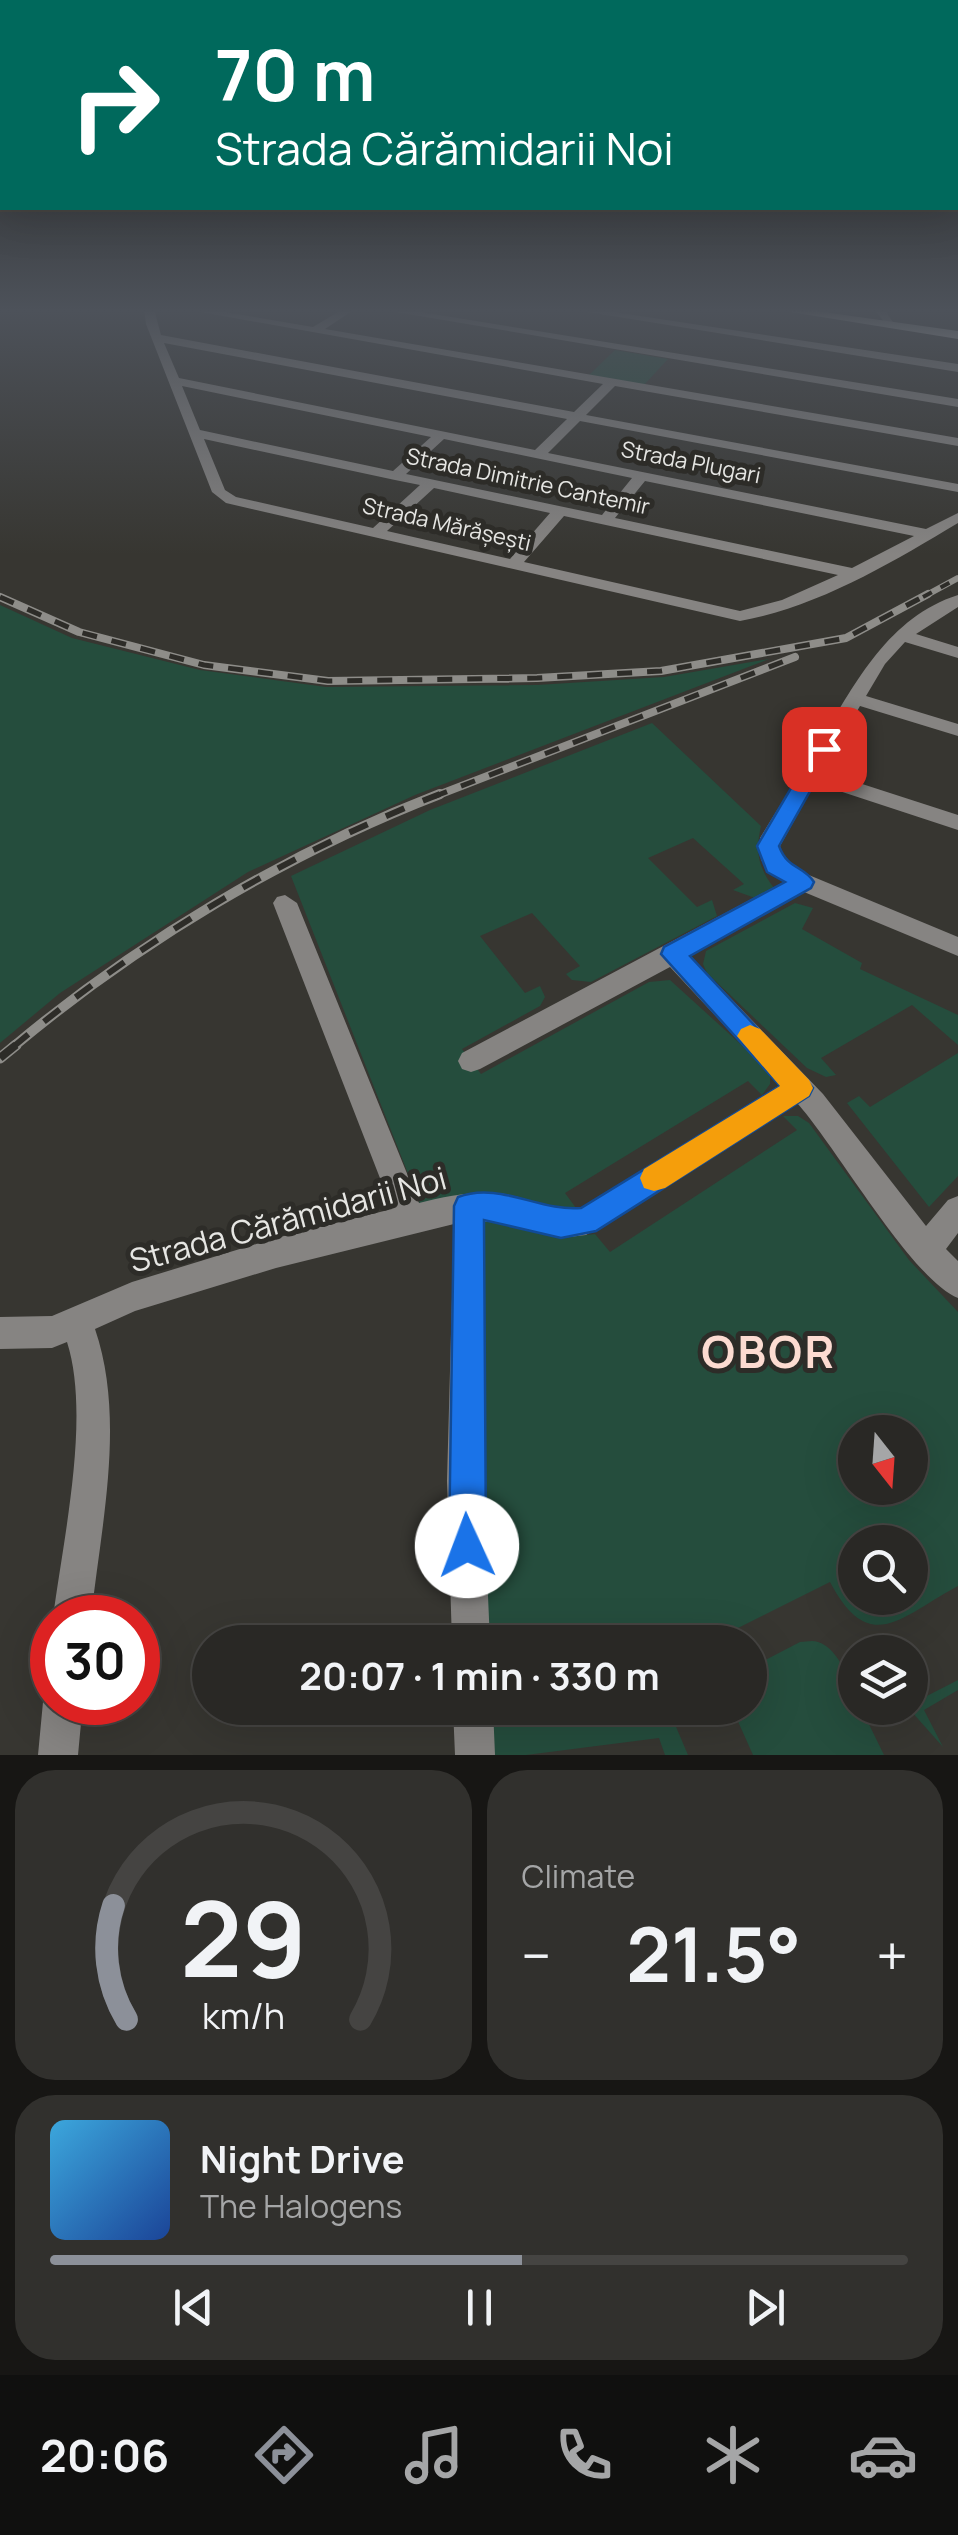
<!DOCTYPE html>
<meta charset="utf-8">
<style>
body{margin:0;font-family:Manrope,sans-serif;background:#31302d;color:#f1f3f6;height:100vh;display:flex;flex-direction:column;font-size:38px;white-space:nowrap}
*{box-sizing:border-box;margin:0}
p{font-size:32px;color:#a5a6a7}
.icon{flex:none;width:55px;height:55px;fill:none;stroke:currentColor;stroke-width:2;stroke-linecap:round;stroke-linejoin:round}
.map{position:relative;height:1755px;overflow:hidden}
.side{display:flex;flex-direction:column;gap:15px;padding:15px;background:#171614;flex:1}
.side>*{flex:none}
.hud{position:absolute;left:0px;top:0px;width:960px;height:210px;box-shadow:0 10px 40px #0002,0 0 0 2px #454442;background:#00695c;color:#fff;overflow:hidden}
.needle{width:65px;rotate:163deg}
.tools{position:absolute;left:838px;top:1415px;display:grid;gap:20px}
.tools a{display:grid;place-items:center;width:90px;height:90px;border-radius:50%;background:#292825;box-shadow:0 10px 40px #0002,0 0 0 2px #454442;font-size:50px}
.speed{position:absolute;left:30px;top:1595px;display:flex;gap:20px;font-size:50px;font-weight:700;text-align:center}
.speed>*{display:grid;place-content:center;width:130px;height:130px;border-radius:50%;background:#292825;box-shadow:0 10px 40px #0002,0 0 0 2px #454442;line-height:1}
.speed .limit{border:15px solid #d22;background:#fff;color:#111}
.pin{position:absolute;display:grid;place-items:center;width:85px;height:85px;color:#fff;margin:-42px;border-radius:20px;box-shadow:0 5px 15px #0006}
.me{position:absolute;width:110px;margin:-55px;rotate:358deg;stroke-linejoin:round;filter:drop-shadow(0 0 8px #0008)}
.turn{display:flex;align-items:center;gap:35px;height:210px;padding:0 50px;font-size:45px}
.turn .icon{width:130px;height:130px;stroke-width:2.5}
.turn b{display:block;font-size:70px;line-height:85px}
.big{font-size:75px;font-weight:700;line-height:1.1}
.side .widget{flex:1;display:flex;flex-direction:column;justify-content:center;gap:15px;min-width:0;padding:0 35px;border-radius:40px;background:#31302d}
.side .dial{align-items:center;gap:0}
.dial svg{height:260px;overflow:visible;fill:none;stroke:#454442;stroke-width:7;stroke-linecap:round;text-anchor:middle}
.dial text{fill:#f1f3f6;stroke:none}
.song{display:flex;align-items:center;gap:30px}
.cover{width:120px;height:120px;border-radius:15px;background:linear-gradient(135deg,hsl(200 70% 55%),hsl(220 70% 35%))}
.played{height:10px;border-radius:5px;background:linear-gradient(90deg,#8c9099 55%,#454442 55%)}
.keys{display:flex;justify-content:space-around;direction:ltr}
.heat{display:flex;justify-content:space-between;align-items:center;font-size:55px;direction:ltr}
.side .tiles{flex:1;display:grid;gap:15px;grid-template-columns:1fr 1fr}
.widget:last-child{grid-column:span 2}
.trip{position:absolute;left:192px;top:1625px;width:575px;height:100px;border-radius:50px;background:#292825;box-shadow:0 10px 40px #0002,0 0 0 2px #454442;font-weight:700;line-height:100px;text-align:center}
.tab-bar{display:flex;height:160px;justify-content:space-around;align-items:center;background:#10100f;color:#a5a6a7}
.tab-bar .icon{width:70px;height:70px}
.tab-bar .on{color:#8c9099}
.tab-bar b{font-size:45px;color:#f1f3f6}
.map>svg:first-child{display:block}
.green{fill:#254d3d;fill-rule:evenodd}
.lines{fill:none;stroke-linecap:round;stroke-linejoin:round}
.minor{fill:#868482;fill-rule:evenodd}
.major{fill:#d5d3ce;fill-rule:evenodd}
.rail-far3-casing{stroke:#8e8d89;stroke-width:6}
.rail-far2-casing{stroke:#8e8d89;stroke-width:8}
.rail-far1-casing{stroke:#8e8d89;stroke-width:10}
.rail-casing{stroke:#8e8d89;stroke-width:11}
.rail-far3{stroke:#2d2c28;stroke-width:4;stroke-dasharray:10;stroke-linecap:butt}
.rail-far2{stroke:#2d2c28;stroke-width:5;stroke-dasharray:15;stroke-linecap:butt}
.rail-far1{stroke:#2d2c28;stroke-width:6;stroke-dasharray:20;stroke-linecap:butt}
.rail{stroke:#2d2c28;stroke-width:8;stroke-dasharray:24;stroke-linecap:butt}
.route{fill:#1a73e8;stroke:#114b97;stroke-width:2.5}
.slow{fill:#f59e0b}
.labels{text-anchor:middle;stroke-width:10;stroke-linejoin:round;paint-order:stroke}
.far-street-label{font-size:22px;fill:#e6e6e3;stroke:#2d2c28}
.near-street-label{font-size:32px;fill:#e6e6e3;stroke:#2d2c28}
.near-district-label{font-size:45px;font-weight:bold;letter-spacing:2.5px;fill:#fcdbd1;stroke:#2d2c28}
</style>
<div class="map">
<svg width="958" height="1755" viewBox="0 0 958 1755">
<rect width="100%" height="100%" fill="#373631"/>
<!-- green -->
<path class="green" d="M615,350L668,359L644,385L589,375Z
M0,605L72,638L200,670L326,687L537,685L664,677L769,659L415,795L248,872L60,993L0,1043Z
M652,723L761,826C755,852 758,867 774,888L755,898L733,890L744,884L693,838L648,858L697,907L712,900L717,916L591,982L572,980L566,974L580,966L532,913L480,936L525,993L540,986L545,997L540,1006L462,1049L481,1074L649,982L670,980L758,1060L770,1073V1084L762,1095L748,1081L565,1193L576,1208L566,1211L420,1204L291,876L430,810Z
M795,903L813,908L802,929L862,963L860,969L958,1015V1045L912,1005L821,1058L836,1075L826,1077L807,1068L707,973L703,964L706,951Z
M958,1053V1176L929,1207L847,1103L859,1096L870,1107Z
M783,1116H798L809,1123L909,1260L958,1312V1586C900,1617 870,1657 830,1582L710,1642H484L476,1477L480,1220C499,1219 510,1226 528,1231C551,1236 573,1237 595,1234L610,1252L797,1130ZM855,1432H910V1488H855ZM855,1542H910V1598H855Z
M800,1642C806,1642 812,1640 818,1642C839,1648 855,1688 855,1708H861L884,1755H753L732,1708H750V1668Z
M958,1680V1690L924,1710L943,1747L911,1711L910,1683L919,1700Z
M488,1708H668L688,1755H665L659,1738L526,1755H490Z"/>
<g class="lines">
<!-- minor -->
<path class="minor" d="M144,309H154L161,335L574,412L603,384L184,309H207L313,327L343,309H355L325,329L958,438V446L615,386L586,415L958,484V492L580,421L548,453L926,529L958,513V523C891,563 818,607 740,621L226,503L212,492L146,324ZM164,343L567,419L535,450L179,378ZM182,386L431,437L393,471L200,430ZM204,439L395,480L420,485L373,528L236,497L225,490ZM444,439L632,478L602,515L406,474ZM645,481L914,536L852,568L615,518ZM434,488L550,513L510,559L387,531ZM564,516L838,575L782,600L740,611L524,562Z
M378,309H402L958,399V407Z
M569,309H594L958,364V372Z
M874,309H884L897,328H889Z
M958,595V607L916,634L958,647V658L905,642L885,664L866,696L958,724V736L860,706L822,771L958,815V830L815,783L780,846L784,860L804,873L958,937V956L804,892L690,956L823,1094L926,1226L948,1200L958,1196V1233L946,1249L958,1261V1298C912,1280 836,1146 797,1103L586,1235L561,1238L497,1221L484,1222L483,1481L490,1642H452L447,1481L454,1224L276,1268L135,1311L95,1329C126,1420 101,1525 91,1618H53C63,1539 91,1417 67,1342L52,1348L0,1349V1317L52,1316L132,1282L276,1238L392,1209L273,903L277,897L285,895L297,903L419,1203C444,1197 471,1191 497,1193C527,1196 550,1211 581,1208L780,1085L670,967L480,1069L471,1072L462,1069L458,1061L462,1053L784,882L761,860L760,838C781,804 801,771 822,738C856,682 889,617 958,595Z
M52,1686V1702H83L78,1755H38L43,1702Z
M453,1708H493L495,1755H455Z"/>
<!-- major -->
<path class="major" d="M772,309H802L958,331V339Z"/>
<defs>
<path id="rail-far3" d="M923,597L958,578"/>
<path id="rail-far2" d="M0,597L79,632L204,665L328,681L537,678L661,671L846,638L928,594
M433,797L795,657"/>
<path id="rail-far1" d="M13,1047C138,942 287,853 440,794"/>
<path id="rail" d="M0,1058L16,1045"/>
</defs>
<!-- rail-far3 casing -->
<use href="#rail-far3" class="rail-far3-casing"/>
<!-- rail-far2 casing -->
<use href="#rail-far2" class="rail-far2-casing"/>
<!-- rail-far1 casing -->
<use href="#rail-far1" class="rail-far1-casing"/>
<!-- rail casing -->
<use href="#rail" class="rail-casing"/>
<!-- rail-far3 -->
<use href="#rail-far3" class="rail-far3"/>
<!-- rail-far2 -->
<use href="#rail-far2" class="rail-far2"/>
<!-- rail-far1 -->
<use href="#rail-far1" class="rail-far1"/>
<!-- rail -->
<use href="#rail" class="rail"/>
</g>
<!-- sky -->
<linearGradient id="sky" x2="0" y2="1"><stop stop-color="#1e1e1b"/><stop offset="0.56" stop-color="#4d525a"/><stop offset="1" stop-color="#4d525a" stop-opacity="0"/></linearGradient>
<rect width="958" height="555" fill="url(#sky)"/>
<!-- route -->
<path class="route" d="M824,743L834,749L779,846C788,870 803,865 814,882L811,888L690,956L813,1088L809,1096L596,1231L561,1238L484,1220L486,1546L480,1559L467,1564L454,1559L449,1546L454,1206L458,1197C499,1181 540,1212 581,1208L780,1086L661,954L664,947L785,882L767,872L757,846L814,749Z"/>
<!-- slow -->
<path class="slow" d="M750,1025L760,1029L809,1080L813,1088L809,1096L665,1188L654,1191L644,1188L640,1178L644,1169L780,1086L737,1036L741,1029Z"/>
<g class="labels">
<!-- far-street labels -->
<g class="far-street-label">
<text transform="translate(691 462) rotate(11)" y="8">Strada Plugari</text>
<text transform="translate(528 481) rotate(12)" y="8">Strada Dimitrie Cantemir</text>
<text transform="translate(447 524) rotate(13)" y="8">Strada Mărășești</text>
</g>
<!-- near-street labels -->
<g class="near-street-label">
<text transform="translate(288 1220) rotate(-15)" y="11">Strada Cărămidarii Noi</text>
</g>
<!-- near-district labels -->
<g class="near-district-label">
<text x="769" y="1368">OBOR</text>
</g>
</g>
</svg>
<div class="tools">
<a><svg class="needle" viewBox="-14 -14 28 28"><path d="M0-13l5 13h-10z" fill="#e53935"/><path d="M0 13l5-13h-10z" fill="#a5a6a7"/></svg></a>
<a><svg class="icon" aria-label="search" viewBox="0 0 24 24"><circle cx="10" cy="10" r="6"/><path d="M15 15l6 6"/></svg></a>
<a><svg class="icon" aria-label="layers" viewBox="0 0 24 24"><path d="M12 4l9 5-9 5-9-5zM3 14l9 5 9-5"/></svg></a>
</div>
<div class="speed"><div class="limit">30</div></div>
<div class="pin" style="left:824px;top:749px;background:#d93025"><svg class="icon" aria-label="arrive" viewBox="0 0 24 24"><path d="M6 21V4h12l-3 4 3 4H6"/></svg></div>
<svg class="me" style="left:467px;top:1546px" viewBox="-20 -20 40 40"><circle r="19" fill="#fff"/><path d="M0-13L10 11 0 6-10 11z" fill="#1a73e8"/></svg>
<div class="trip">20:07 · 1 min · 330 m</div>
<div class="hud">
<div class="turn"><svg class="icon" aria-label="right" viewBox="0 0 24 24"><path d="M7 20v-9h11M14 6l5 5-5 5"/></svg><div><b>70 m</b>Strada Cărămidarii Noi</div></div>
</div>
</div>
<section class="side">
<div class="tiles">
<div class="widget dial"><svg viewBox="0 0 100 80">
<path d="M14 69A42 42 0 1 1 86 69"/>
<path d="M14 69A42 42 0 0 1 10 34" stroke="#8c9099"/>
<text x="50" y="56" font-size="32" font-weight="700">29</text>
<text x="50" y="72" font-size="11">km/h</text>
</svg></div>
<div class="widget"><p>Climate</p>
<div class="heat"><a>−</a><b class="big">21.5°</b><a>+</a></div>
</div>
<div class="widget">
<div class="song"><i class="cover"></i><div><b>Night Drive</b><p>The Halogens</p></div></div>
<div class="played"></div>
<div class="keys"><svg class="icon" aria-label="previous" viewBox="0 0 24 24"><path d="M18 5L8 12l10 7zM5 5v14"/></svg><svg class="icon" aria-label="pause" viewBox="0 0 24 24"><path d="M8 5v14M16 5v14"/></svg><svg class="icon" aria-label="next" viewBox="0 0 24 24"><path d="M6 5l10 7-10 7zM19 5v14"/></svg></div>
</div>
</div>
</section>
<nav class="tab-bar">
<b>20:06</b>
<svg class="icon on" aria-label="directions" viewBox="0 0 24 24"><path d="M12 3l9 9-9 9-9-9zM9 14v-3h6M13 9l2 2-2 2"/></svg>
<svg class="icon" aria-label="music" viewBox="0 0 24 24"><path d="M9 18V5l10-2v13"/><circle cx="6" cy="18" r="3"/><circle cx="16" cy="16" r="3"/></svg>
<svg class="icon" aria-label="phone" viewBox="0 0 24 24"><path d="M5 4h4l2 5-3 2q2 4 5 5l2-3 5 2v4C11 20 4 13 5 4z"/></svg>
<svg class="icon" aria-label="climate" viewBox="0 0 24 24"><path d="M12 3v18M4 7l16 10M4 17L20 7"/></svg>
<svg class="icon" aria-label="car" viewBox="0 0 24 24"><path d="M5 17H2v-5l4-1 3-4h7l3 4 3 1v5h-3M9 17h6M6 11h13"/><circle cx="7" cy="17" r="2"/><circle cx="17" cy="17" r="2"/></svg>
</nav>
